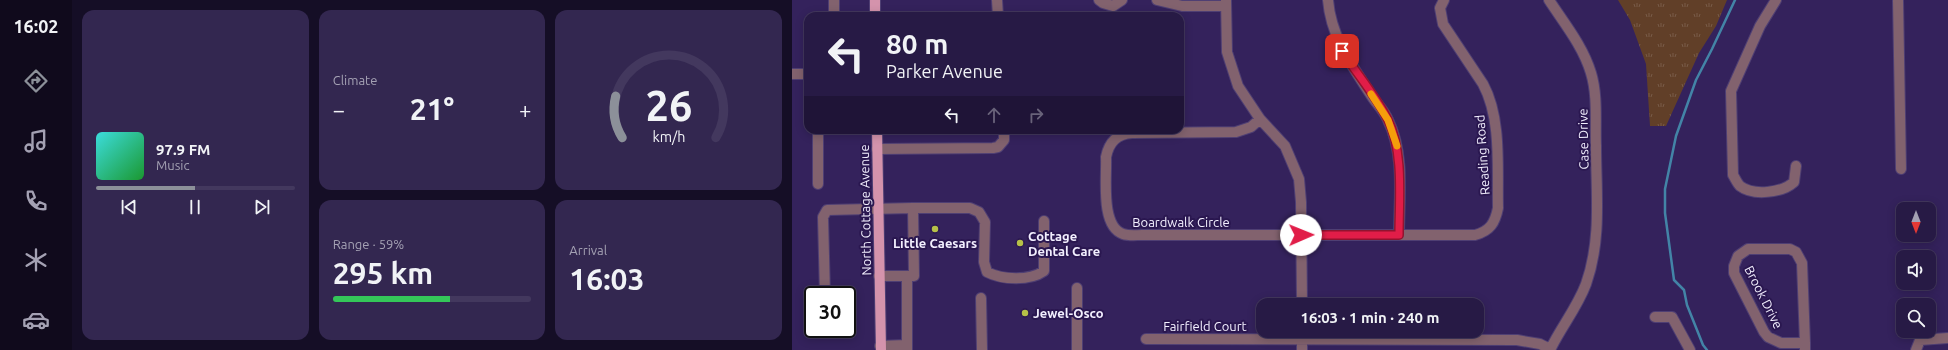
<!DOCTYPE html>
<meta charset="utf-8">
<style>
body{margin:0;font-family:Ubuntu,sans-serif;background:#332750;color:#f1f3f6;height:100vh;display:flex;flex-direction:column;font-size:15px;white-space:nowrap}
*{box-sizing:border-box;margin:0}
p{font-size:13px;color:#a4a1b3}
.icon{flex:none;width:22px;height:22px;fill:none;stroke:currentColor;stroke-width:2;stroke-linecap:round;stroke-linejoin:round}
.map{position:relative;flex:1;overflow:hidden}
.sheet{display:flex;flex-direction:column;gap:10px;padding:10px;background:#150e26;width:720px}
.sheet>*{flex:none}
.banner{position:absolute;left:12px;top:12px;width:380px;height:122px;border-radius:12px;box-shadow:0 2px 10px #0003,0 0 0 1px #43385e;background:#271a45;color:#f1f3f6;overflow:hidden}
.needle{width:26px;rotate:180deg}
.tools{position:absolute;left:1104px;top:202px;display:grid;gap:8px}
.tools a{display:grid;place-items:center;width:40px;height:40px;border-radius:8px;background:#271a45;box-shadow:0 2px 10px #0003,0 0 0 1px #43385e;font-size:20px}
.speed{position:absolute;left:12px;top:286px;display:flex;gap:8px;font-size:20px;font-weight:700;text-align:center}
.speed>*{display:grid;place-content:center;width:52px;height:52px;border-radius:50%;background:#271a45;box-shadow:0 2px 10px #0003,0 0 0 1px #43385e;line-height:1}
.speed .limit{border:2px solid #111;border-radius:6px;background:#fff;color:#111}
.pin{position:absolute;display:grid;place-items:center;width:34px;height:34px;color:#fff;margin:-17px;border-radius:8px;box-shadow:0 2px 6px #0006}
.me{position:absolute;width:44px;margin:-22px;rotate:89deg;stroke-linejoin:round;filter:drop-shadow(0 0 3px #0008)}
.turn{display:flex;align-items:center;gap:14px;height:84px;padding:0 16px;font-size:18px}
.turn .icon{width:52px;height:52px;stroke-width:2.5}
.turn b{display:block;font-size:28px;line-height:34px}
.lanes{display:flex;align-items:center;height:38px;padding:0 16px;background:#0003;justify-content:center;gap:20px;direction:ltr}
.lanes .off{opacity:.35}
.big{font-size:30px;font-weight:700;line-height:1.1}
.sheet .widget{flex:1;display:flex;flex-direction:column;justify-content:center;gap:6px;min-width:0;padding:0 14px;border-radius:12px;background:#332750}
.sheet .dial{align-items:center;gap:0}
.dial svg{height:104px;overflow:visible;fill:none;stroke:#43385e;stroke-width:7;stroke-linecap:round;text-anchor:middle}
.dial text{fill:#f1f3f6;stroke:none}
.song{display:flex;align-items:center;gap:12px}
.cover{width:48px;height:48px;border-radius:6px;background:linear-gradient(135deg,hsl(180 70% 55%),hsl(130 70% 35%))}
.played{height:4px;border-radius:2px;background:linear-gradient(90deg,#8c9099 50%,#43385e 50%)}
.keys{display:flex;justify-content:space-around;direction:ltr}
.heat{display:flex;justify-content:space-between;align-items:center;font-size:22px;direction:ltr}
.charge{height:6px;border-radius:3px;background:linear-gradient(90deg,#34c759 59%,#43385e 0)}
.sheet .tiles{flex:1;display:grid;gap:10px;grid-template-columns:repeat(3,1fr)}
.widget:first-child{grid-row:span 2}
.trip{position:absolute;left:464px;top:298px;width:228px;height:40px;border-radius:12px;background:#271a45;box-shadow:0 2px 10px #0003,0 0 0 1px #43385e;font-weight:700;line-height:40px;text-align:center}
main{display:flex;flex:1;min-height:0}
.tab-bar{display:flex;flex-direction:column;width:72px;justify-content:space-around;align-items:center;background:#100a1c;color:#a4a1b3}
.tab-bar .icon{width:28px;height:28px}
.tab-bar .selected{color:#8c9099}
.tab-bar b{font-size:18px;color:#f1f3f6}
.map>svg:first-child{display:block}
.grass{fill:url(#grass-tufts)}
.lines{fill:none;stroke-linecap:round;stroke-linejoin:round}
.stream{stroke:#4384a7;stroke-width:2.5}
.minor-casing{stroke:#4f3f73;stroke-width:12}
.major-casing{stroke:#4f3f73;stroke-width:12}
.minor{stroke:#82626e;stroke-width:10}
.major{stroke:#d493ac;stroke-width:10}
.route-casing{stroke:#92132f;stroke-width:10}
.route{stroke:#e11d48;stroke-width:7}
.slow{stroke:#f59e0b;stroke-width:7}
.poi-dot{fill:#b6c148;stroke:#2a1750;stroke-width:1.5}
.labels{text-anchor:middle;stroke-width:4;stroke-linejoin:round;paint-order:stroke}
.street-label{font-size:13px;fill:#f2effe;stroke:#2a1750}
.poi-label{font-size:13px;font-weight:bold;fill:#f2effe;stroke:#2a1750;text-anchor:start}
</style>
<main>
<nav class="tab-bar">
<b>16:02</b>
<svg class="icon selected" aria-label="directions" viewBox="0 0 24 24"><path d="M12 3l9 9-9 9-9-9zM9 14v-3h6M13 9l2 2-2 2"/></svg>
<svg class="icon" aria-label="music" viewBox="0 0 24 24"><path d="M9 18V5l10-2v13"/><circle cx="6" cy="18" r="3"/><circle cx="16" cy="16" r="3"/></svg>
<svg class="icon" aria-label="phone" viewBox="0 0 24 24"><path d="M5 4h4l2 5-3 2q2 4 5 5l2-3 5 2v4C11 20 4 13 5 4z"/></svg>
<svg class="icon" aria-label="climate" viewBox="0 0 24 24"><path d="M12 3v18M4 7l16 10M4 17L20 7"/></svg>
<svg class="icon" aria-label="car" viewBox="0 0 24 24"><path d="M5 17H2v-5l4-1 3-4h7l3 4 3 1v5h-3M9 17h6M6 11h13"/><circle cx="7" cy="17" r="2"/><circle cx="17" cy="17" r="2"/></svg>
</nav>
<section class="sheet">
<div class="tiles">
<div class="widget">
<div class="song"><i class="cover"></i><div><b>97.9 FM</b><p>Music</p></div></div>
<div class="played"></div>
<div class="keys"><svg class="icon" aria-label="previous" viewBox="0 0 24 24"><path d="M18 5L8 12l10 7zM5 5v14"/></svg><svg class="icon" aria-label="pause" viewBox="0 0 24 24"><path d="M8 5v14M16 5v14"/></svg><svg class="icon" aria-label="next" viewBox="0 0 24 24"><path d="M6 5l10 7-10 7zM19 5v14"/></svg></div>
</div>
<div class="widget"><p>Climate</p>
<div class="heat"><a>−</a><b class="big">21°</b><a>+</a></div>
</div>
<div class="widget dial"><svg viewBox="0 0 100 80">
<path d="M14 69A42 42 0 1 1 86 69"/>
<path d="M14 69A42 42 0 0 1 9 37" stroke="#8c9099"/>
<text x="50" y="56" font-size="32" font-weight="700">26</text>
<text x="50" y="72" font-size="11">km/h</text>
</svg></div>
<div class="widget"><p>Range · 59%</p><b class="big">295 km</b><div class="charge"></div></div>
<div class="widget"><p>Arrival</p><b class="big">16:03</b></div>
</div>
</section>
<div class="map">
<svg width="1156" height="350" viewBox="0 0 1156 350">
<defs>
<pattern id="grass-tufts" width="24" height="20" patternUnits="userSpaceOnUse"><rect width="24" height="20" fill="#613f28"/><path d="M3 7l-1-3M5 7V3M7 7l1-3M15 17l-1-3M17 17v-4M19 17l1-3" fill="none" stroke="#785b48"/></pattern>
</defs>
<rect width="100%" height="100%" fill="#34225c"/>
<!-- grass -->
<path class="grass" d="M826,0H935L924,26L907,53L874,126H858L854,64L838,20Z"/>
<g class="lines">
<!-- stream -->
<path class="stream" d="M915,350L911,345L895,305L892,290L882,280L873,213V189L884,136L904,80L920,49L943,0"/>
<defs>
<path id="minor" d="M42,0V16
M205,0L206,16
M307,0L311,3L321,6L330,0
M365,0L390,6H434
M434,0L435,52L446,86L468,119L493,146L507,179L509,202L510,305
M536,0C539,38 561,67 581,98C586,105 593,112 596,120C613,154 607,198 607,235
M757,0C772,23 791,46 799,73C806,96 803,122 804,146C804,192 810,239 794,284C785,308 769,327 758,350
M984,0L968,26L939,91L941,175C943,178 945,183 948,186C961,196 990,193 1002,182L1004,166
M1106,0L1109,169
M0,74H16
M468,119L459,127L444,132L340,133C325,134 317,142 314,157C315,177 308,226 331,234C337,236 344,235 350,235H683C698,231 703,223 706,208C705,169 710,119 691,84L651,24L648,8L652,0
M85,149L201,148L206,147L212,140V130
M26,184V130
M121,208H178L187,212L193,222L192,262L195,272C210,280 238,281 252,271V221
M87,276H115V350
M33,295L31,217L35,210L121,208L122,276H115
M189,298L190,350
M863,317H880L898,350
M510,331V350
M354,339L725,340L748,344L758,349
M1013,343H989L976,337L972,332L942,273V266L946,256L956,249H998L1004,252L1010,263L1013,343V350
M88,346L114,345
M285,350V288
M1124,350L1128,340L1156,338"/>
<path id="major" d="M83,16V0
M85,130L89,350"/>
</defs>
<!-- minor casing -->
<use href="#minor" class="minor-casing"/>
<!-- major casing -->
<use href="#major" class="major-casing"/>
<!-- minor -->
<use href="#minor" class="minor"/>
<!-- major -->
<use href="#major" class="major"/>
</g>
<g class="lines">
<defs>
<path id="route" d="M509,235H607C607,200 612,152 596,120C584,96 565,74 550,51"/>
</defs>
<!-- route casing -->
<use href="#route" class="route-casing"/>
<!-- route -->
<use href="#route" class="route"/>
<!-- slow -->
<path class="slow" d="M579,94L596,120L605,146"/>
</g>
<!-- markers -->
<g class="poi-dot">
<circle cx="143" cy="229" r="4"/>
<circle cx="228" cy="243" r="4"/>
<circle cx="233" cy="313" r="4"/>
</g>
<g class="labels">
<!-- street labels -->
<g class="street-label">
<text transform="translate(791 139) rotate(-91)" y="5">Case Drive</text>
<text transform="translate(690 155) rotate(-94)" y="5">Reading Road</text>
<text transform="translate(73 210) rotate(-91)" y="5">North Cottage Avenue</text>
<text x="389" y="227">Boardwalk Circle</text>
<text transform="translate(972 297) rotate(63)" y="5">Brook Drive</text>
<text x="413" y="331">Fairfield Court</text>
</g>
<!-- poi labels -->
<g class="poi-label">
<text x="236" y="241">Cottage<tspan x="236" dy="15">Dental Care</tspan></text>
<text x="143" y="248" text-anchor="middle">Little Caesars</text>
<text x="241" y="318">Jewel-Osco</text>
</g>
</g>
</svg>
<div class="tools">
<a><svg class="needle" viewBox="-14 -14 28 28"><path d="M0-13l5 13h-10z" fill="#e53935"/><path d="M0 13l5-13h-10z" fill="#a4a1b3"/></svg></a>
<a><svg class="icon" aria-label="sound" viewBox="0 0 24 24"><path d="M4 9h4l5-4v14l-5-4H4zM17 9q2 3 0 6"/></svg></a>
<a><svg class="icon" aria-label="search" viewBox="0 0 24 24"><circle cx="10" cy="10" r="6"/><path d="M15 15l6 6"/></svg></a>
</div>
<div class="speed"><div class="limit">30</div></div>
<div class="pin" style="left:550px;top:51px;background:#d93025"><svg class="icon" aria-label="arrive" viewBox="0 0 24 24"><path d="M6 21V4h12l-3 4 3 4H6"/></svg></div>
<svg class="me" style="left:509px;top:235px" viewBox="-20 -20 40 40"><circle r="19" fill="#fff"/><path d="M0-13L10 11 0 6-10 11z" fill="#e11d48"/></svg>
<div class="trip">16:03 · 1 min · 240 m</div>
<div class="banner">
<div class="turn"><svg class="icon" aria-label="left" viewBox="0 0 24 24"><path d="M17 20v-9H6M10 6l-5 5 5 5"/></svg><div><b>80 m</b>Parker Avenue</div></div>
<div class="lanes"><svg class="icon" aria-label="left" viewBox="0 0 24 24"><path d="M17 20v-9H6M10 6l-5 5 5 5"/></svg><svg class="icon off" aria-label="ahead" viewBox="0 0 24 24"><path d="M12 20V5M6 11l6-6 6 6"/></svg><svg class="icon off" aria-label="right" viewBox="0 0 24 24"><path d="M7 20v-9h11M14 6l5 5-5 5"/></svg></div>
</div>
</div>
</main>
